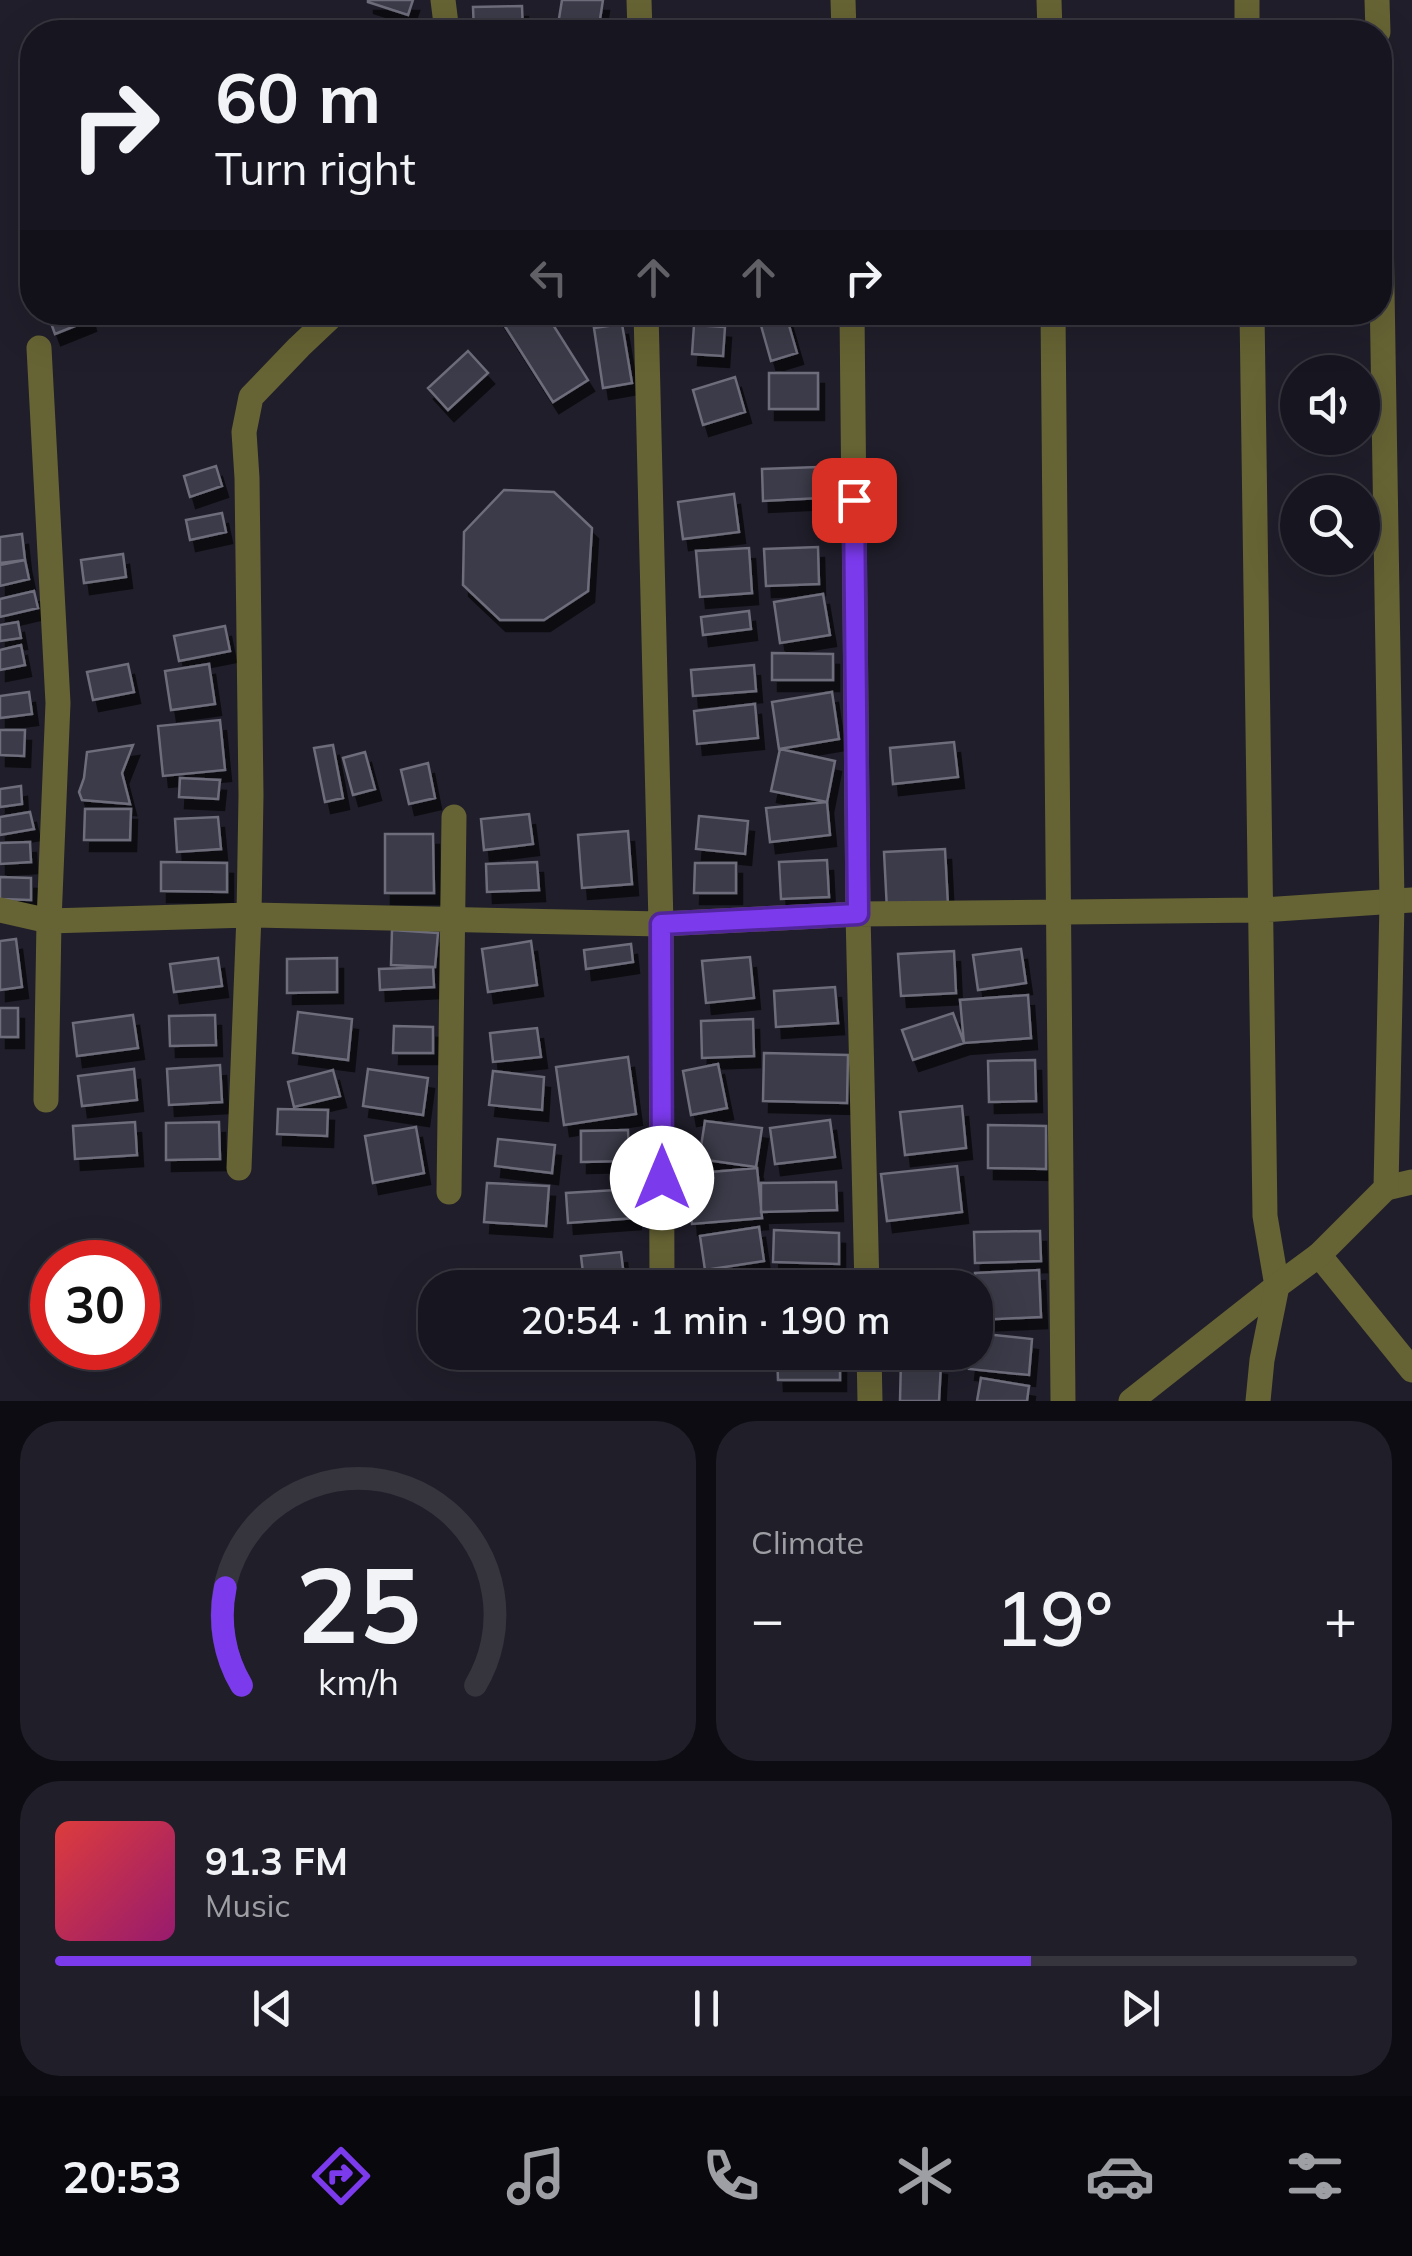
<!DOCTYPE html>
<meta charset="utf-8">
<style>
body{margin:0;font-family:Mulish,sans-serif;background:#201f29;color:#f1f3f6;height:100vh;display:flex;flex-direction:column;font-size:38px;white-space:nowrap}
*{box-sizing:border-box;margin:0}
p{font-size:32px;color:#9e9fa5}
.icon{flex:none;width:55px;height:55px;fill:none;stroke:currentColor;stroke-width:2;stroke-linecap:round;stroke-linejoin:round}
.map{position:relative;height:1401px;overflow:hidden}
.sheet{display:flex;flex-direction:column;gap:20px;padding:20px;background:#0d0c12;flex:1}
.sheet>*{flex:none}
.guide{position:absolute;left:20px;top:20px;width:1372px;height:305px;border-radius:40px;box-shadow:0 10px 40px #0002,0 0 0 2px #36353e;background:#171620;color:#f1f3f6;overflow:hidden}
.controls{position:absolute;left:1280px;top:355px;display:grid;gap:20px}
.controls a{display:grid;place-items:center;width:100px;height:100px;border-radius:50%;background:#171620;box-shadow:0 10px 40px #0002,0 0 0 2px #36353e;font-size:50px}
.speed{position:absolute;left:30px;top:1240px;display:flex;gap:20px;font-size:50px;font-weight:700;text-align:center}
.speed>*{display:grid;place-content:center;width:130px;height:130px;border-radius:50%;background:#171620;box-shadow:0 10px 40px #0002,0 0 0 2px #36353e;line-height:1}
.speed .limit{border:15px solid #d22;background:#fff;color:#111}
.pin{position:absolute;display:grid;place-items:center;width:85px;height:85px;color:#fff;margin:-42px;border-radius:20px;box-shadow:0 5px 15px #0006}
.me{position:absolute;width:110px;margin:-55px;rotate:0deg;stroke-linejoin:round;filter:drop-shadow(0 0 8px #0008)}
.turn{display:flex;align-items:center;gap:35px;height:210px;padding:0 30px;font-size:45px}
.turn .icon{width:130px;height:130px;stroke-width:2.5}
.turn b{display:block;font-size:70px;line-height:85px}
.lanes{display:flex;align-items:center;height:95px;padding:0 30px;background:#0003;justify-content:center;gap:50px;direction:ltr}
.lanes .off{opacity:.35}
.big{font-size:75px;font-weight:600;line-height:1.1}
.sheet .widget{flex:1;display:flex;flex-direction:column;justify-content:center;gap:15px;min-width:0;padding:0 35px;border-radius:40px;background:#201f29}
.sheet .dial{align-items:center;gap:0}
.dial svg{height:260px;overflow:visible;fill:none;stroke:#36353e;stroke-width:7;stroke-linecap:round;text-anchor:middle}
.dial text{fill:#f1f3f6;stroke:none}
.song{display:flex;align-items:center;gap:30px}
.cover{width:120px;height:120px;border-radius:15px;background:linear-gradient(135deg,hsl(0 70% 55%),hsl(320 70% 35%))}
.played{height:10px;border-radius:5px;background:linear-gradient(90deg,#7c3aed 75%,#36353e 75%)}
.keys{display:flex;justify-content:space-around;direction:ltr}
.heat{display:flex;justify-content:space-between;align-items:center;font-size:55px;direction:ltr}
.sheet .tiles{flex:1;display:grid;gap:20px;grid-template-columns:1fr 1fr}
.widget:last-child{grid-column:span 2}
.trip{position:absolute;left:418px;top:1270px;width:575px;height:100px;border-radius:40px;background:#171620;box-shadow:0 10px 40px #0002,0 0 0 2px #36353e;font-weight:600;line-height:100px;text-align:center}
.tab-bar{display:flex;height:160px;justify-content:space-around;align-items:center;background:#09090d;color:#9e9fa5}
.tab-bar .icon{width:70px;height:70px}
.tab-bar .current{color:#7c3aed}
.tab-bar b{font-size:45px;color:#f1f3f6}
.map>svg:first-child{display:block}
.building{fill:#3b3a48;stroke:#6e6d7c;stroke-width:2.5;filter:url(#shadow)}
.lines{fill:none;stroke-linecap:round;stroke-linejoin:round}
.minor{stroke:#666334;stroke-width:25}
.tertiary{stroke:#666334;stroke-width:25}
.route-casing{stroke:#51269a;stroke-width:25}
.route{stroke:#7c3aed;stroke-width:18}
</style>
<div class="map">
<svg width="1412" height="1401" viewBox="0 0 1412 1401">
<defs>
<filter id="shadow"><feDropShadow dx="6" dy="11" stdDeviation="0" flood-color="#0009"/></filter>
</defs>
<rect width="100%" height="100%" fill="#1f1e2a"/>
<!-- building -->
<path class="building" d="M368,0H413L408,15L368,2Z
M562,0H603L598,32L557,31Z
M522,6L523,32H474L473,7Z
M47,312H88L90,320L55,334Z
M496,312H545L588,380L553,402Z
M786,315L797,353L771,361L760,322Z
M622,324L632,383L603,388L594,328Z
M694,325L725,327L723,356L692,354Z
M468,351L488,373L448,410L428,388Z
M769,373H818V409H769Z
M735,377L745,412L703,425L693,390Z
M216,466L222,486L190,497L184,476Z
M818,467L820,498L763,501L762,469Z
M504,490L554,492L592,528L588,591L544,620H500L463,585L464,532Z
M734,494L739,532L683,539L678,502Z
M222,513L226,532L190,540L186,520Z
M22,534L25,560L0,563V537Z
M818,547L819,584L766,586L764,549Z
M749,548L752,593L700,597L696,551Z
M123,554L126,577L84,583L81,560Z
M25,560L29,579L0,586V565Z
M34,591L38,608L0,617V599Z
M823,594L830,635L780,643L774,602Z
M749,611L751,629L703,635L701,617Z
M18,622L21,638L0,641V625Z
M225,626L230,651L179,661L174,636Z
M21,645L25,665L0,670V650Z
M772,653L833,654V680H772Z
M128,664L134,692L93,700L87,672Z
M209,664L215,704L171,710L165,671Z
M754,665L756,691L693,696L691,670Z
M29,692L32,714L0,718V696Z
M832,692L839,739L779,749L772,702Z
M755,704L758,738L697,744L694,711Z
M220,720L225,770L163,776L158,726Z
M0,730H25L24,756L0,755Z
M954,742L958,777L893,784L890,748Z
M133,745L122,773L130,804L82,800L79,792L84,778L87,752Z
M333,745L343,798L325,802L314,748Z
M780,749L835,761L827,802L771,791Z
M365,752L375,789L353,795L343,758Z
M428,763L435,798L409,804L401,770Z
M180,778L220,780L218,799L179,797Z
M21,786L22,804L0,807V789Z
M827,802L830,835L770,842L766,808Z
M85,809H131L130,840H84Z
M30,812L34,829L0,835V817Z
M529,814L533,844L484,850L481,819Z
M699,816L748,821L745,854L696,849Z
M218,817L221,849L177,852L175,819Z
M628,831L632,884L582,888L578,835Z
M385,834H433L434,893H385Z
M30,842L31,862L0,864V843Z
M945,849L948,906L887,910L884,852Z
M827,860L829,897L781,899L779,862Z
M161,862L227,863V892L161,891Z
M537,862L539,890L487,892L486,864Z
M695,863H736V893H694Z
M0,877L31,878V900L0,899Z
M392,930L438,933L435,967L391,965Z
M16,939L22,987L0,990V941Z
M531,941L537,985L488,992L482,949Z
M631,944L633,962L586,969L584,950Z
M1021,949L1026,983L978,990L973,955Z
M954,951L956,993L901,996L898,954Z
M750,957L754,998L706,1003L702,961Z
M218,958L222,986L174,992L170,964Z
M337,958V992L287,993V959Z
M433,967L434,987L380,990L379,969Z
M835,987L838,1023L776,1027L774,991Z
M1028,995L1031,1038L964,1043L960,1000Z
M0,1008H18V1037H0Z
M298,1012L352,1019L348,1060L293,1053Z
M953,1013L964,1043L913,1060L902,1030Z
M133,1015L138,1048L77,1056L73,1023Z
M215,1015L216,1045L170,1046L169,1016Z
M753,1019L754,1056L702,1058L701,1021Z
M394,1026L433,1027V1053H393Z
M537,1028L541,1057L493,1062L490,1033Z
M764,1053L848,1055L847,1103L763,1101Z
M628,1057L636,1114L564,1125L556,1067Z
M1035,1060L1036,1101L989,1102L988,1061Z
M718,1064L727,1108L691,1115L683,1071Z
M220,1065L222,1102L169,1105L167,1069Z
M134,1069L137,1100L82,1106L78,1076Z
M368,1069L428,1078L423,1115L363,1106Z
M333,1070L340,1096L294,1107L288,1082Z
M493,1071L544,1077L542,1110L489,1105Z
M962,1106L966,1148L905,1155L900,1112Z
M278,1109L328,1110L327,1136L277,1134Z
M830,1120L835,1157L775,1164L770,1128Z
M705,1121L762,1128L756,1167L699,1159Z
M135,1122L137,1155L75,1159L73,1126Z
M219,1122L220,1159L166,1160V1123Z
M988,1125L1046,1126V1169L988,1168Z
M416,1127L424,1173L373,1183L365,1136Z
M628,1130L629,1161L581,1162V1131Z
M498,1139L555,1145L552,1173L495,1166Z
M957,1166L962,1212L887,1221L881,1174Z
M757,1168L762,1218L692,1224L688,1174Z
M836,1182L837,1210L761,1212V1183Z
M487,1183L549,1186L546,1226L484,1222Z
M633,1189L635,1218L568,1223L566,1193Z
M759,1227L764,1261L705,1270L700,1236Z
M774,1230L839,1233V1264L773,1262Z
M1040,1231L1041,1261L975,1263L974,1232Z
M621,1252L624,1277L584,1281L581,1256Z
M1039,1270L1041,1317L976,1320L975,1273Z
M975,1333L1032,1339L1029,1375L969,1369L971,1352H975Z
M777,1352H840V1380H778Z
M901,1359L941,1364L939,1401H900Z
M981,1378L1029,1386L1027,1401H977Z"/>
<g class="lines">
<!-- minor -->
<path class="minor" d="M443,0L447,32
M639,0L640,32
M843,0L844,32
M1049,0L1050,32
M1247,0V32
M646,312L661,924L662,1288
M852,312L858,914L867,1288
M1053,312L1063,1401
M39,348L58,703L49,921L46,1100
M0,910L49,921L249,915L661,924L858,914L1261,910L1412,900
M239,1168L249,915L251,795L247,478L244,432L251,397L299,347L336,312
M1386,1188L1412,1182
M449,1192L454,817
M1319,1255L1412,1370
M869,1352L870,1401
M1131,1401L1277,1286L1265,1216L1252,312"/>
<!-- tertiary -->
<path class="tertiary" d="M1377,0L1378,32
M1258,1401L1262,1360L1277,1286L1319,1255L1386,1188L1392,902L1380,166"/>
</g>
<g class="lines">
<defs>
<path id="route" d="M662,1178L661,924L858,914L854,500"/>
</defs>
<!-- route casing -->
<use href="#route" class="route-casing"/>
<!-- route -->
<use href="#route" class="route"/>
</g>
</svg>
<div class="controls">
<a><svg class="icon" aria-label="sound" viewBox="0 0 24 24"><path d="M4 9h4l5-4v14l-5-4H4zM17 9q2 3 0 6"/></svg></a>
<a><svg class="icon" aria-label="search" viewBox="0 0 24 24"><circle cx="10" cy="10" r="6"/><path d="M15 15l6 6"/></svg></a>
</div>
<div class="speed"><div class="limit">30</div></div>
<div class="pin" style="left:854px;top:500px;background:#d93025"><svg class="icon" aria-label="arrive" viewBox="0 0 24 24"><path d="M6 21V4h12l-3 4 3 4H6"/></svg></div>
<svg class="me" style="left:662px;top:1178px" viewBox="-20 -20 40 40"><circle r="19" fill="#fff"/><path d="M0-13L10 11 0 6-10 11z" fill="#7c3aed"/></svg>
<div class="trip">20:54 · 1 min · 190 m</div>
<div class="guide">
<div class="turn"><svg class="icon" aria-label="right" viewBox="0 0 24 24"><path d="M7 20v-9h11M14 6l5 5-5 5"/></svg><div><b>60 m</b>Turn right</div></div>
<div class="lanes"><svg class="icon off" aria-label="left" viewBox="0 0 24 24"><path d="M17 20v-9H6M10 6l-5 5 5 5"/></svg><svg class="icon off" aria-label="ahead" viewBox="0 0 24 24"><path d="M12 20V5M6 11l6-6 6 6"/></svg><svg class="icon off" aria-label="ahead" viewBox="0 0 24 24"><path d="M12 20V5M6 11l6-6 6 6"/></svg><svg class="icon" aria-label="right" viewBox="0 0 24 24"><path d="M7 20v-9h11M14 6l5 5-5 5"/></svg></div>
</div>
</div>
<section class="sheet">
<div class="tiles">
<div class="widget dial"><svg viewBox="0 0 100 80">
<path d="M14 69A42 42 0 1 1 86 69"/>
<path d="M14 69A42 42 0 0 1 9 39" stroke="#7c3aed"/>
<text x="50" y="56" font-size="32" font-weight="700">25</text>
<text x="50" y="72" font-size="11">km/h</text>
</svg></div>
<div class="widget"><p>Climate</p>
<div class="heat"><a>−</a><b class="big">19°</b><a>+</a></div>
</div>
<div class="widget">
<div class="song"><i class="cover"></i><div><b>91.3 FM</b><p>Music</p></div></div>
<div class="played"></div>
<div class="keys"><svg class="icon" aria-label="previous" viewBox="0 0 24 24"><path d="M18 5L8 12l10 7zM5 5v14"/></svg><svg class="icon" aria-label="pause" viewBox="0 0 24 24"><path d="M8 5v14M16 5v14"/></svg><svg class="icon" aria-label="next" viewBox="0 0 24 24"><path d="M6 5l10 7-10 7zM19 5v14"/></svg></div>
</div>
</div>
</section>
<nav class="tab-bar">
<b>20:53</b>
<svg class="icon current" aria-label="directions" viewBox="0 0 24 24"><path d="M12 3l9 9-9 9-9-9zM9 14v-3h6M13 9l2 2-2 2"/></svg>
<svg class="icon" aria-label="music" viewBox="0 0 24 24"><path d="M9 18V5l10-2v13"/><circle cx="6" cy="18" r="3"/><circle cx="16" cy="16" r="3"/></svg>
<svg class="icon" aria-label="phone" viewBox="0 0 24 24"><path d="M5 4h4l2 5-3 2q2 4 5 5l2-3 5 2v4C11 20 4 13 5 4z"/></svg>
<svg class="icon" aria-label="climate" viewBox="0 0 24 24"><path d="M12 3v18M4 7l16 10M4 17L20 7"/></svg>
<svg class="icon" aria-label="car" viewBox="0 0 24 24"><path d="M5 17H2v-5l4-1 3-4h7l3 4 3 1v5h-3M9 17h6M6 11h13"/><circle cx="7" cy="17" r="2"/><circle cx="17" cy="17" r="2"/></svg>
<svg class="icon" aria-label="filters" viewBox="0 0 24 24"><path d="M4 7h16M4 17h16"/><circle cx="9" cy="7" r="2"/><circle cx="15" cy="17" r="2"/></svg>
</nav>
